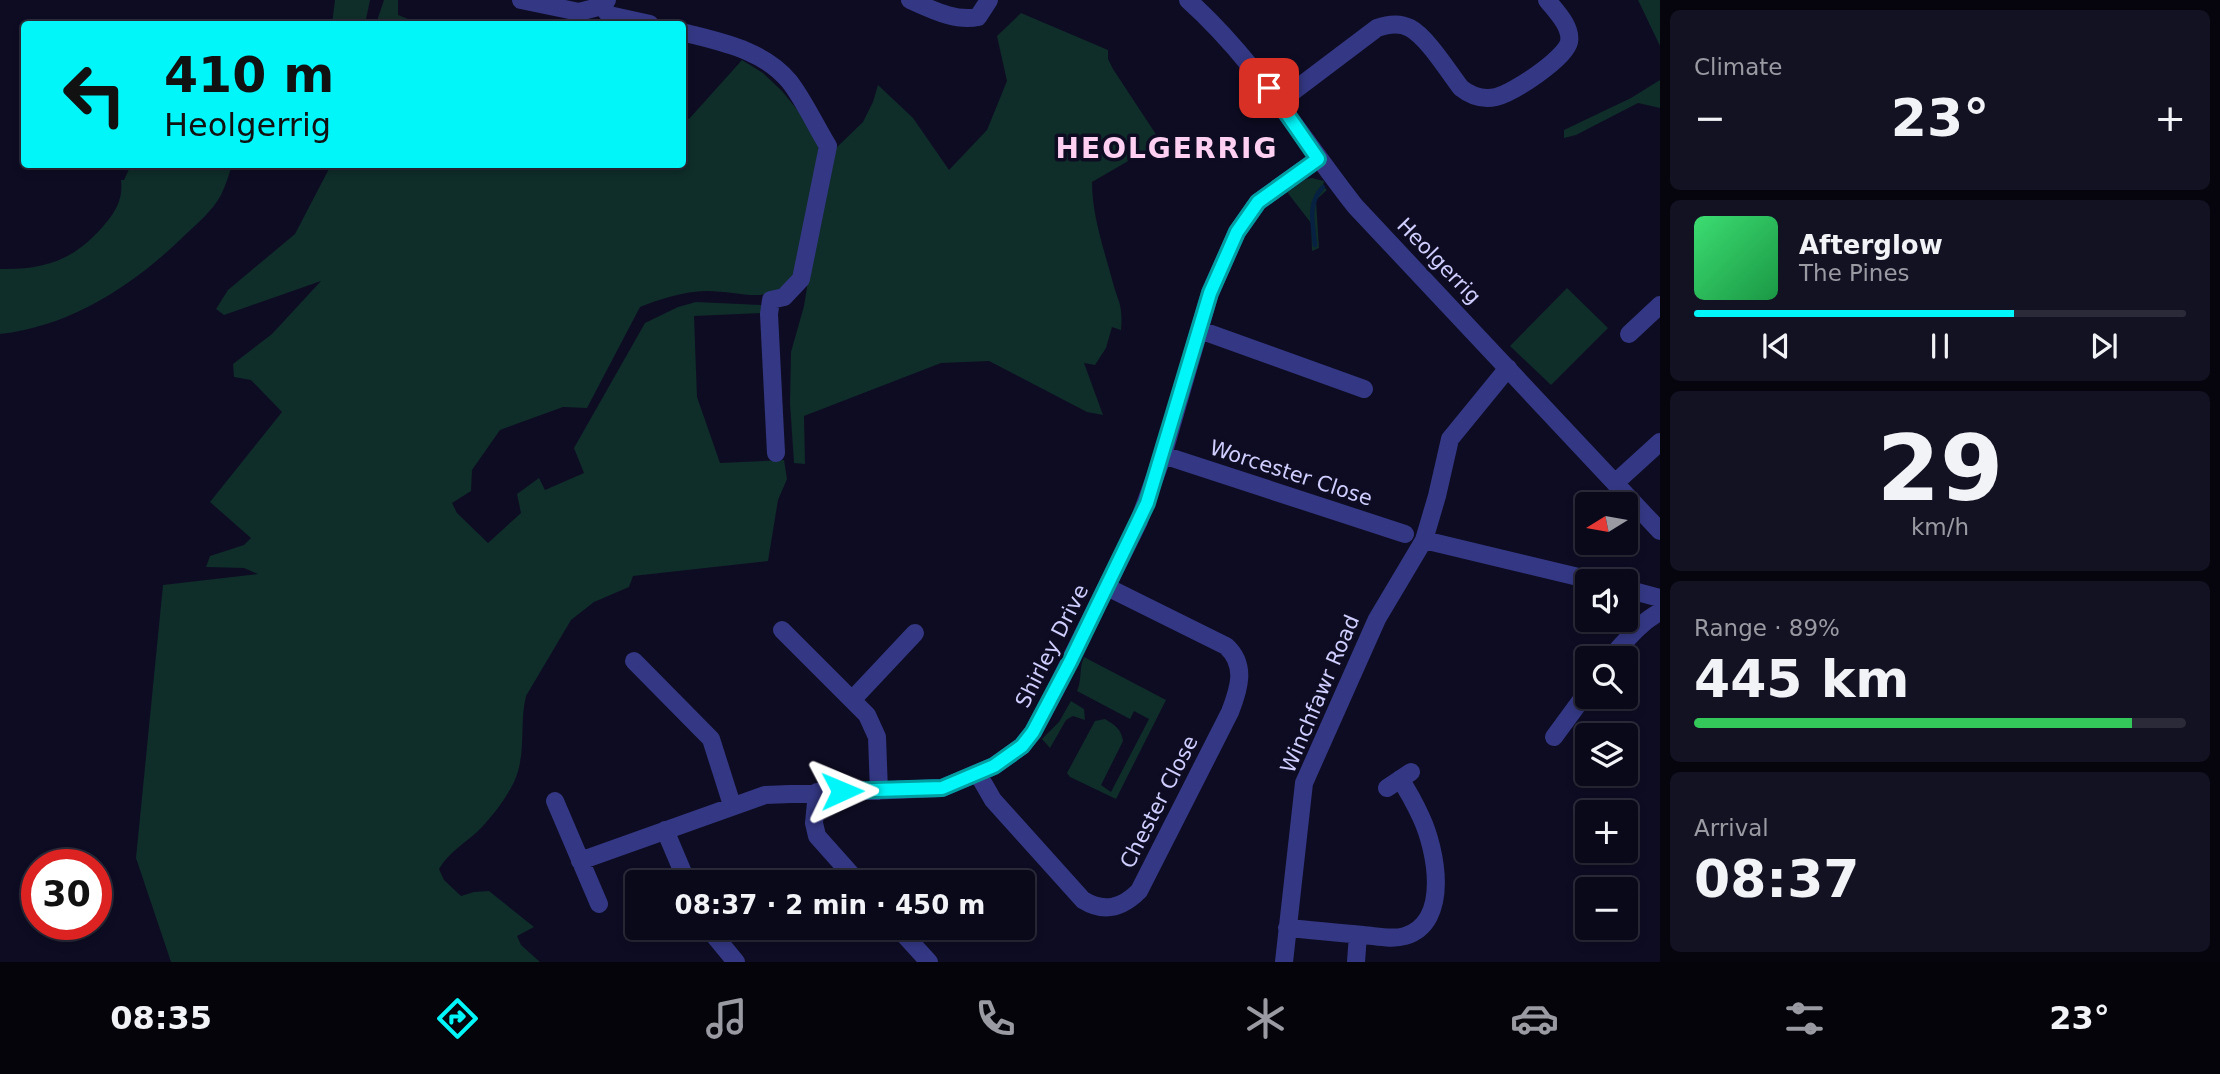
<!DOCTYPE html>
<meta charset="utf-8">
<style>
body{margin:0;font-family:"DejaVu Sans",sans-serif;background:#131223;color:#f1f3f6;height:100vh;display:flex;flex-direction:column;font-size:26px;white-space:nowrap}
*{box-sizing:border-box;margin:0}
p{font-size:23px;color:#999aa2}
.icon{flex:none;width:38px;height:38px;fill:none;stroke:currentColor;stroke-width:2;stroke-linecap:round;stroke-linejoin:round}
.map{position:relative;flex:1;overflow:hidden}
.drawer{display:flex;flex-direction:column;gap:10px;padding:10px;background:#06050e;width:560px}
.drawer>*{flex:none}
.hud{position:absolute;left:21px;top:21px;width:665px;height:147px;border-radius:7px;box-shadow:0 4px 10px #0003,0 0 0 2px #2a2a39;background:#00f6f9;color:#111;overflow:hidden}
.needle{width:46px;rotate:259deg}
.tools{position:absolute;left:1575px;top:492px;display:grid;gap:14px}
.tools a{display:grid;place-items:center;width:63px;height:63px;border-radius:7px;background:#0a091a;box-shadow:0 4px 10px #0003,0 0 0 2px #2a2a39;font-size:35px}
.speed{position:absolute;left:21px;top:849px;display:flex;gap:14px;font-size:35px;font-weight:700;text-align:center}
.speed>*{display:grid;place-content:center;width:91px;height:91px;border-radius:50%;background:#0a091a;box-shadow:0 4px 10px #0003,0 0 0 2px #2a2a39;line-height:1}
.speed .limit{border:10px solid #d22;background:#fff;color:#111}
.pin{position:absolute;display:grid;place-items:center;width:60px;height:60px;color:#fff;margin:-30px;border-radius:14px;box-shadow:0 4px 10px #0006}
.me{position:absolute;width:77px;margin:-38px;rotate:89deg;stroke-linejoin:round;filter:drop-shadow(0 0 5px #0008)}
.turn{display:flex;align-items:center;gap:24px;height:147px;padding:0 28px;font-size:32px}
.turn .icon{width:91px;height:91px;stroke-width:2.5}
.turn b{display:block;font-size:49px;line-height:60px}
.big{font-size:52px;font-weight:700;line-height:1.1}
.drawer .tile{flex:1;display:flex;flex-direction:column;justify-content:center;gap:10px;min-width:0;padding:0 24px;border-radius:10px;background:#131223}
.drawer .dial{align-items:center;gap:0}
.dial b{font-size:91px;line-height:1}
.song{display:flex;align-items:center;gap:21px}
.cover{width:84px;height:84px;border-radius:10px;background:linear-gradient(135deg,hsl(140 70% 55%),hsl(140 70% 35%))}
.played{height:7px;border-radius:4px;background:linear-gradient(90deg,#00f6f9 65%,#2a2a39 65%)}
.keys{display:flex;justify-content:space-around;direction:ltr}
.heat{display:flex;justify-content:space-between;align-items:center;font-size:38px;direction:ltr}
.charge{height:10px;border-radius:5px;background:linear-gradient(90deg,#34c759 89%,#2a2a39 0)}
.trip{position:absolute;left:625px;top:870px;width:410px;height:70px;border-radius:7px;background:#0a091a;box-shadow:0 4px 10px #0003,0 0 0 2px #2a2a39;font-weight:700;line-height:70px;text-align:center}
.menu{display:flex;height:112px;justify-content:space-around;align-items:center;background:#04040a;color:#999aa2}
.menu .icon{width:49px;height:49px}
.menu .on{color:#00f6f9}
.menu b{font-size:32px;color:#f1f3f6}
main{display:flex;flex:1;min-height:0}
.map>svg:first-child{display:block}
.green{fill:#0f2d29}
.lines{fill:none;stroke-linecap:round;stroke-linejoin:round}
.stream{stroke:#062141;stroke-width:4.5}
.minor{stroke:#343884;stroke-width:18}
.route-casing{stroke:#00a0a2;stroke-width:18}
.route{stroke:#00f6f9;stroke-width:12}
.labels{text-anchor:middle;stroke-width:7;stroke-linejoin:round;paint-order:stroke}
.street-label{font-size:21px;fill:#cfceff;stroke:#0e0c23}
.district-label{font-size:28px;font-weight:bold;letter-spacing:2px;fill:#ffd0f2;stroke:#0e0c23}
</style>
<main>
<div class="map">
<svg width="1660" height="962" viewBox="0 0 1660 962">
<rect width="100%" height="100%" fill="#0e0c23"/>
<!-- green -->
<path class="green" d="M335,0H370L365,24H332Z
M384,0H398V15L421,24H376Z
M1638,0H1660V46Z
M1021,13L1108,50V59L1113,69L1161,142L1092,182C1092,216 1104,249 1113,283C1119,304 1123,305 1121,330L1112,327L1106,348L1095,365L1084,363L1103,415L1087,412L989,361L941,363L804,416L805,464L794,463L790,403L791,352L804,306L816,232L835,149L863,122L873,102L878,85L913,118L949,170L987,130L1007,81L997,36Z
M742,60L763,73L782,91L804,118L819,145L799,263C778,312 745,290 704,291C682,292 660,299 640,307L587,408L563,407L500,430L472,470L471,491L452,503L457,513L488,543L521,513L517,494L539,478L545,490L584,473L574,448L645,323L678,307L696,302L761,305L762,313L694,316L697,397L720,463L784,460L787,479L778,500L768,561L633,576L629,587L594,602L571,620L526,696C519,724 527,754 514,782C505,800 492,817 478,831C464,844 449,852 439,869L444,880L461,896L474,892L489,891L534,927L517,936L521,945L540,962H171L136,858L163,585L258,574L244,568L206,567L210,556L244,545L251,538L210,502L282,412L251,380L234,377L233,364L272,334L321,281L224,315L216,309L228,290L295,234L331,165L682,164L683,116L689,119Z
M1660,80V108L1638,103L1576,135L1564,138V130L1631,98Z
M131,165H232C229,174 226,185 221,195C213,210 198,223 185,235C134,285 72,326 0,334V269C46,270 76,259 105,224C117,210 123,198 121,180H124Z
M1312,178L1324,181L1323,186L1327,190L1316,200L1319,248L1312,251L1311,223L1287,192L1306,179Z
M1567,288L1608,328L1551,385L1510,346Z
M1084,657L1166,700L1116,799L1070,777L1067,773L1095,721L1105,719C1115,725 1121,729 1123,741L1101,785L1111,792L1149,719L1134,711L1130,719L1077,691C1082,680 1079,667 1084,657Z
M1071,701L1084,709L1085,720L1073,716L1066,720L1050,748L1042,739L1059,722Z"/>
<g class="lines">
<!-- stream -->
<path class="stream" d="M1315,245C1313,225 1307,203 1323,187"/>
<!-- minor -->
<path class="minor" d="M521,0L579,12L602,6
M607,0L602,6L609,15L650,24
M910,0C931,9 955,22 978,17L989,0
M1188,0C1255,60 1300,136 1355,206L1660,531
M682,32C720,42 762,49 789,81C804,100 815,125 828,146L801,279L784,297L771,300L769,314L776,453
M1279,102L1377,28C1388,24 1399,22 1410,28C1427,37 1448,71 1461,88C1471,96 1482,100 1496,97C1513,93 1565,59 1569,42C1572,27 1556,11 1547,0
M1200,330L1364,389
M1629,334L1660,305
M1163,455L1405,534
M1615,483L1660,442
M1424,540L1595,581
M1626,589L1660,598
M782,630L867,715L877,737L879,791
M1610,658C1625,642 1640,622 1660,612
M634,661L711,739L732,805
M853,699L915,633
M1554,737L1587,692
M978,774L993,800L1083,900C1104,913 1122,908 1139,891L1230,712C1239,689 1247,665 1226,646L1107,587
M1387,788L1411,772
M817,792L814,823L817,836L858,882
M555,801L599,904
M665,830L687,882
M580,861L765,795L942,788L994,766L1022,746L1033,732L1057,687L1139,521L1163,455L1210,293L1237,232L1258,202L1318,159
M708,928L736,962
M898,928L929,962
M1287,928C1312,930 1337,933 1363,935C1376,936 1392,940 1405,936C1451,922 1436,849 1421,817C1415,804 1408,791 1400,779
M1284,962L1304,783L1377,619L1424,540L1437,496L1450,439L1508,368
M1356,962L1358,935"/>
</g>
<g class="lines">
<defs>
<path id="route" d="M842,791L942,788L994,766L1022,746L1033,732L1070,662L1147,503L1210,293L1237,232L1258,202L1318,159L1269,88"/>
</defs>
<!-- route casing -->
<use href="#route" class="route-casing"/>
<!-- route -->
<use href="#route" class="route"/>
</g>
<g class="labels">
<!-- street labels -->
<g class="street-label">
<text transform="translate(1439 261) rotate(46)" y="7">Heolgerrig</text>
<text transform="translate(1291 473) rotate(18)" y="7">Worcester Close</text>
<text transform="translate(1052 646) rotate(-63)" y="7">Shirley Drive</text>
<text transform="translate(1320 694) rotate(-67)" y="7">Winchfawr Road</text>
<text transform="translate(1159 802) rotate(-63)" y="7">Chester Close</text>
</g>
<!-- district labels -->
<g class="district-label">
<text x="1167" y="158">HEOLGERRIG</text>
</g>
</g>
</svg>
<div class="tools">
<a><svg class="needle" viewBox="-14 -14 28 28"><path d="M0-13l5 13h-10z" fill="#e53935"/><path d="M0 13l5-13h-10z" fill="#999aa2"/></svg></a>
<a><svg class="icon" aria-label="sound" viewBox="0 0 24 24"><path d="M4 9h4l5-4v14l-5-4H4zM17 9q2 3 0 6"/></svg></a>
<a><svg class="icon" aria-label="search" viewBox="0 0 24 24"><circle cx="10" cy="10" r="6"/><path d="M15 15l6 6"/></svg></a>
<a><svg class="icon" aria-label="layers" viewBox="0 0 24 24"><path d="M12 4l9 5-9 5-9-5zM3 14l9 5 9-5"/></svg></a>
<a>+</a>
<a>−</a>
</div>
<div class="speed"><div class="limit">30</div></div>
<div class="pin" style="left:1269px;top:88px;background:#d93025"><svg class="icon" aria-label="arrive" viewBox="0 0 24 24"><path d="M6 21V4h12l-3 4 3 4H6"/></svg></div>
<svg class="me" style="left:842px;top:791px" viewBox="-20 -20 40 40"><path d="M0-17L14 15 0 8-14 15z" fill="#00f6f9" stroke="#fff" stroke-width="4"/></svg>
<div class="trip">08:37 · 2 min · 450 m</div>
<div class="hud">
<div class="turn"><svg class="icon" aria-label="left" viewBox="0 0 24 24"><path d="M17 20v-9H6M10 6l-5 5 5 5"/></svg><div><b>410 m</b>Heolgerrig</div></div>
</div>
</div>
<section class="drawer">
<div class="tile"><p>Climate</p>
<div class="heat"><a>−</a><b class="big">23°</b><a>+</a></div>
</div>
<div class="tile">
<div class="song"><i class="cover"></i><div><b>Afterglow</b><p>The Pines</p></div></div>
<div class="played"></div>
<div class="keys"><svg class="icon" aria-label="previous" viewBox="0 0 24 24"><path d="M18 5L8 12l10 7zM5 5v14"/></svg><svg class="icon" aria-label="pause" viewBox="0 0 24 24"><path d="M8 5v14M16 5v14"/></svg><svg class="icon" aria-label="next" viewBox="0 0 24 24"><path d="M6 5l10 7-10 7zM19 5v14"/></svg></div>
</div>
<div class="tile dial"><b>29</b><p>km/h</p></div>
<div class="tile"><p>Range · 89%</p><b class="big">445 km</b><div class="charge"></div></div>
<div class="tile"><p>Arrival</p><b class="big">08:37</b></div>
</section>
</main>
<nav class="menu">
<b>08:35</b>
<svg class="icon on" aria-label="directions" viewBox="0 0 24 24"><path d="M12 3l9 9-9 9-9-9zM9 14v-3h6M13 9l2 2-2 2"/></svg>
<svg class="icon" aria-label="music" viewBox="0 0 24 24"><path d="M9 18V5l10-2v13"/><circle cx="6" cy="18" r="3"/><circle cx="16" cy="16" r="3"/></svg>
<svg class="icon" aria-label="phone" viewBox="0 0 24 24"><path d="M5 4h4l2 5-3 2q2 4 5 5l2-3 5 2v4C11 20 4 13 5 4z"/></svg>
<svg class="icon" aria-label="climate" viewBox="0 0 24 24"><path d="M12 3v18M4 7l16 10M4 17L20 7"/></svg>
<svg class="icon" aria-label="car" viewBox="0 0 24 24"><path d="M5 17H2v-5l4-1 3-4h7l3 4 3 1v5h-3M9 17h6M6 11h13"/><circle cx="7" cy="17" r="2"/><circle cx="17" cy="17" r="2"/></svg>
<svg class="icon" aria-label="filters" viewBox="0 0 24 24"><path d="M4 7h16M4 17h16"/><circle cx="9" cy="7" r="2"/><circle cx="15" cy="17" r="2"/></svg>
<b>23°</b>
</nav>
